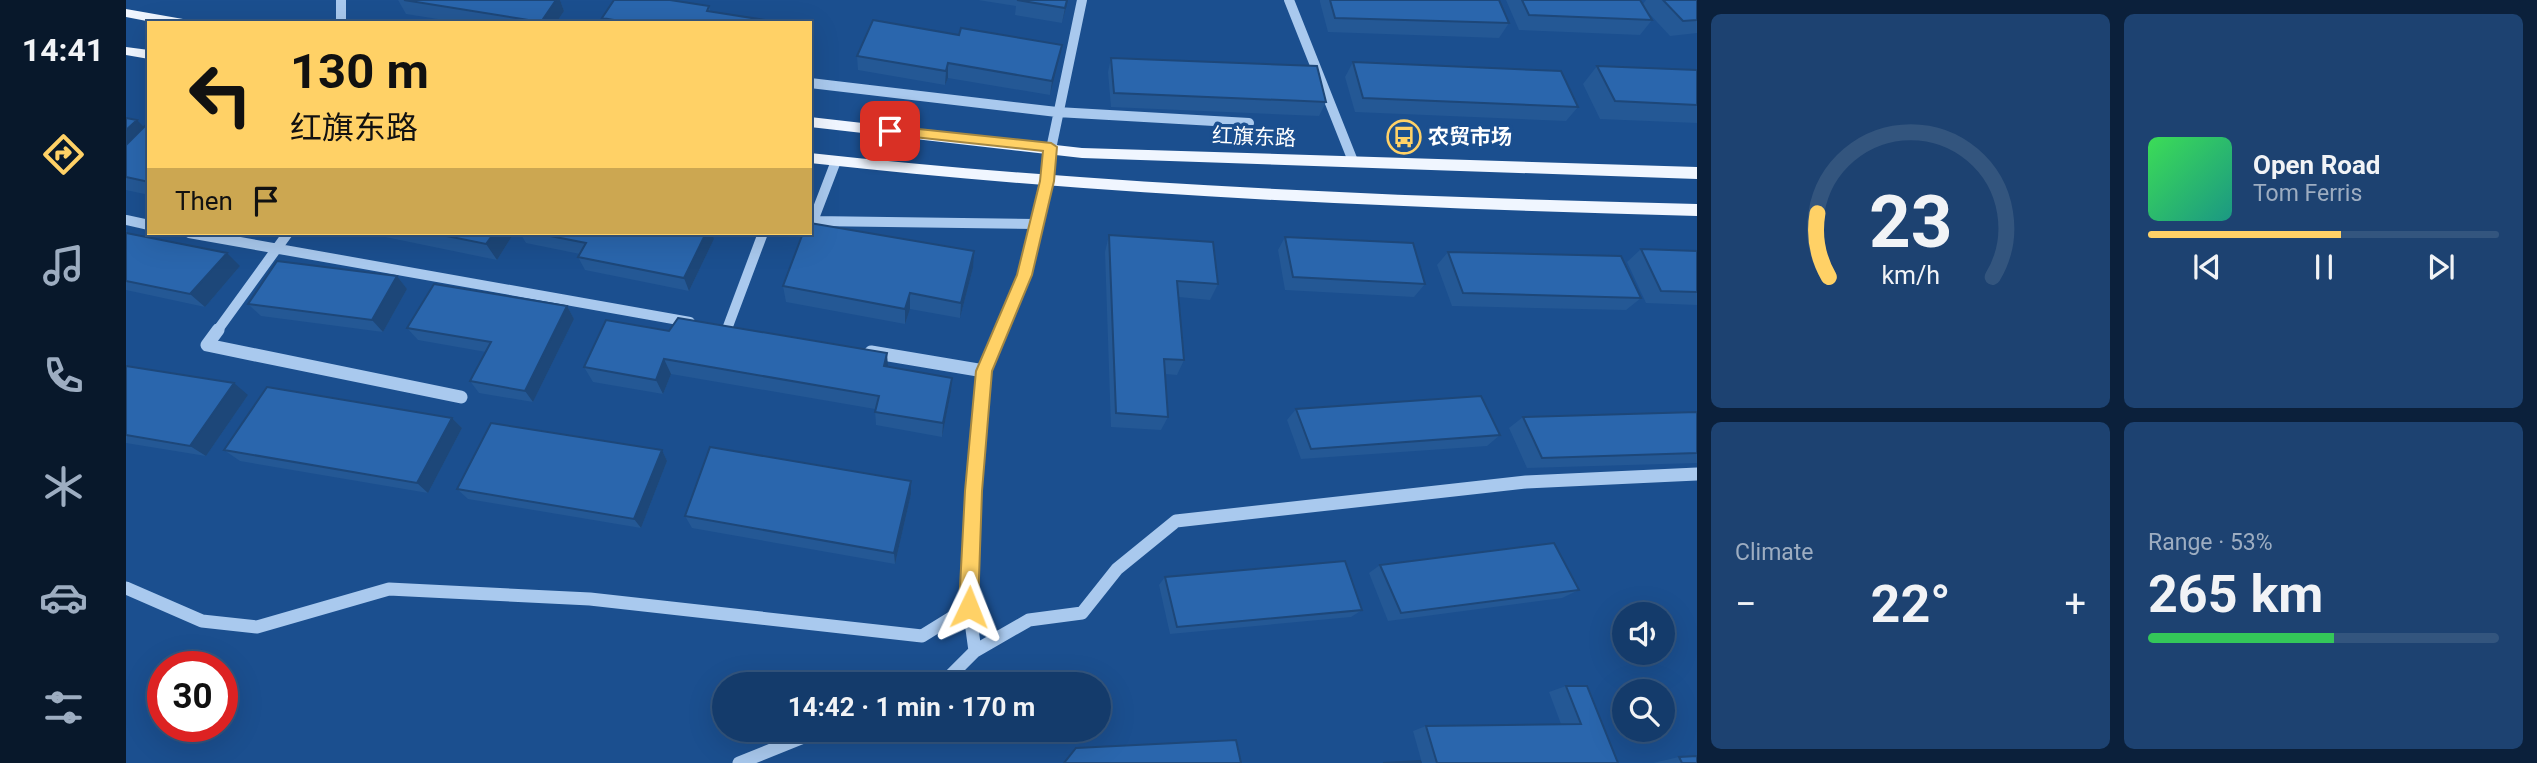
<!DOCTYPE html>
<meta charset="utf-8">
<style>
body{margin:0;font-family:Roboto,"Noto Sans SC",sans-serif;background:#1d4271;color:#f1f3f6;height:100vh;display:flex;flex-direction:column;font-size:26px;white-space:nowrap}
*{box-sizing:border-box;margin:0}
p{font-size:23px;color:#9dadc1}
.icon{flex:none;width:38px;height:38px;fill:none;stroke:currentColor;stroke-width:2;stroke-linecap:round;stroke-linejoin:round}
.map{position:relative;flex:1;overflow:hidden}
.sheet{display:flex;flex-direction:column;gap:14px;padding:14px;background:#0b203b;width:840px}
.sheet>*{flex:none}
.guide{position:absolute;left:21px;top:21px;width:665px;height:214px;border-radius:0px;box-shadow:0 7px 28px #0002,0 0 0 2px #33557e;background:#ffd166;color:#111;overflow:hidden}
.controls{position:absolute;left:1486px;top:602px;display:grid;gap:14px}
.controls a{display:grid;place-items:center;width:63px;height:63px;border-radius:50%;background:#143b6b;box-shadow:0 7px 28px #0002,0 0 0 2px #33557e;font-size:35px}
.speed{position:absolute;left:21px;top:651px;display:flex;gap:14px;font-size:35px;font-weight:700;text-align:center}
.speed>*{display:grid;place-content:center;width:91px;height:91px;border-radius:50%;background:#143b6b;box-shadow:0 7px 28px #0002,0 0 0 2px #33557e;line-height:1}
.speed .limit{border:10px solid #d22;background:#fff;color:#111}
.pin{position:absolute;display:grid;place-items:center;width:60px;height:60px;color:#fff;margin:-30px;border-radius:14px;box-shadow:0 4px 10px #0006}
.me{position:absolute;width:77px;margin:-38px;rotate:2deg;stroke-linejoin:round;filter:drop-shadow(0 0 5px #0008)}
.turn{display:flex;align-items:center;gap:24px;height:147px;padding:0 28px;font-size:32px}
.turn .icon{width:91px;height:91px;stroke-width:2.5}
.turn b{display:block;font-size:49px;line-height:60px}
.then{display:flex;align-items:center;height:66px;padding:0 28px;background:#0003;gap:14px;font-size:26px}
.big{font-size:52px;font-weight:700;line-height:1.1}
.sheet .tile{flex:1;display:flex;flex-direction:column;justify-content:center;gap:10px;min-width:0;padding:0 24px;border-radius:10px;background:#1d4271}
.sheet .dial{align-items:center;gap:0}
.dial svg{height:182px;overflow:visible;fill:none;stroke:#33557e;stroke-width:7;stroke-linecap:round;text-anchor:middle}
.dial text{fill:#f1f3f6;stroke:none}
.song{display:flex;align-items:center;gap:21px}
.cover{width:84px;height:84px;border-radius:10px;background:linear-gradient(135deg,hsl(130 70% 55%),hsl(170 70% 35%))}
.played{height:7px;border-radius:4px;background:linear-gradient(90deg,#ffd166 55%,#33557e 55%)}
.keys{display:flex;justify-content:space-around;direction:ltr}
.heat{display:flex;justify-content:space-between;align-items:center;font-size:38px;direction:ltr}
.charge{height:10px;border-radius:5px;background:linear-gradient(90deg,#34c759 53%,#33557e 0)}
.sheet .tiles{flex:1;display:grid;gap:14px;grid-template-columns:repeat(2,1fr)}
.trip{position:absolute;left:586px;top:672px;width:399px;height:70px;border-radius:35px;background:#143b6b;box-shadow:0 7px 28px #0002,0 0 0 2px #33557e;font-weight:700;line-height:70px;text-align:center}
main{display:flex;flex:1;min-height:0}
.dock{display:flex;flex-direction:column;width:126px;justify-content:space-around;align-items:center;background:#08182b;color:#9dadc1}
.dock .icon{width:49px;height:49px}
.dock .selected{color:#ffd166}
.dock b{font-size:32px;color:#f1f3f6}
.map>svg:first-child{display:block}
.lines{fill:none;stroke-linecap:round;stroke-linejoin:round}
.minor-far1{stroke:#a9c9ee;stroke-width:10}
.minor{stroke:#a9c9ee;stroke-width:13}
.major{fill:#f0f6ff;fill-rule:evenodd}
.wall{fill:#245895}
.shaded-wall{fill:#1d4779}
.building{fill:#2a66ad;stroke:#1d4779;stroke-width:2}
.route{fill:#ffd166;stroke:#a68842;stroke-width:2}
.labels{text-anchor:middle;stroke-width:7;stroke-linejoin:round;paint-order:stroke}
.street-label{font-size:21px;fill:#fff;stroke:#1b4f8f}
.poi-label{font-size:21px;font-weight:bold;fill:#fff;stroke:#1b4f8f;text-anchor:start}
</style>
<main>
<nav class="dock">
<b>14:41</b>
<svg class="icon selected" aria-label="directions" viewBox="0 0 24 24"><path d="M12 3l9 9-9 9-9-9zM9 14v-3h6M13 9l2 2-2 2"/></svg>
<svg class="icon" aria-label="music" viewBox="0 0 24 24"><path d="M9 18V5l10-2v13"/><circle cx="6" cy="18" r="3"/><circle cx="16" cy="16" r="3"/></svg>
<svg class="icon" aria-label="phone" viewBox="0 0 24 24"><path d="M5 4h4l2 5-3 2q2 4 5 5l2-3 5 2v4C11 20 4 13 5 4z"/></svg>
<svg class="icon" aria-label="climate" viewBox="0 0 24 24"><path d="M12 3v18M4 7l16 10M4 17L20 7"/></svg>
<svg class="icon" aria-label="car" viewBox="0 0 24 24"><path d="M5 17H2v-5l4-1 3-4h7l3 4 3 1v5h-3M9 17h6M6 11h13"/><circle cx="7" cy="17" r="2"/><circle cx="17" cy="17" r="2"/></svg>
<svg class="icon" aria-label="filters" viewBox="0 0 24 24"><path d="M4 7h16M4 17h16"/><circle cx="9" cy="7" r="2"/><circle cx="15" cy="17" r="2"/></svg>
</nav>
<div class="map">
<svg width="1571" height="763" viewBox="0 0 1571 763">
<rect width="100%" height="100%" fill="#1b4f8f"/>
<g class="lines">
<!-- minor-far1 -->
<path class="minor-far1" d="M215,0V23
M1163,0L1227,161
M684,83L931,112L1123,123
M710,161L687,221L909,224
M0,220L23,225
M63,233L564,322
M601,329L637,233
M91,331L162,233
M875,331L899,274L956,0"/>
<!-- minor -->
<path class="minor" d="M92,330L81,345L335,397
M745,352L858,371
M0,588L76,621L131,627L263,589L464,599L796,636L843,607
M849,651L903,620L956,613L991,569L1050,521L1400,482L1571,474
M806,684L823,677L849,651L843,607L847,491L858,371L875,330
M613,763L695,730"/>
<!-- major -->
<path class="major" d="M0,9L57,19L63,23H31L0,17Z
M0,47L23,50V59L0,55Z
M684,117L956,148L1571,167V179L956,158L684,127Z
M684,153C979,185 1275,197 1571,204V216C1275,208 979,196 684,163Z"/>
</g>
<!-- wall -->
<path class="wall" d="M272,0H434L438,11L430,23H337L280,14Z
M852,0H942L936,23L889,15L890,6Z
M1194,0H1373L1383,23L1373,38L1202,32L1194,2Z
M1380,0H1514L1517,4L1520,0H1571V33L1544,36L1519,9L1526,20L1514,35L1393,30Z
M583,6L584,11L658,23H478L476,18Z
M731,56L933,59L924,95L822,78L819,85L732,70Z
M985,58L1200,102L1193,116L985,107L982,72Z
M1227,62L1452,107L1440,121L1229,112L1219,77Z
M1471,66L1571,70V123L1474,119L1457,84Z
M0,118L18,127L23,125V195L0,190Z
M0,233L114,266L79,307L0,290Z
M240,233H388L371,260Z
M394,233H586L588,239L563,291L459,270L452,257L454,254L400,243Z
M983,235L1092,284L1084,300L1053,297L1058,360L1051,375L1039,374L1042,417L1035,430L985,427L979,252Z
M1159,237L1299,284L1288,297L1159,290L1152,250Z
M1515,249L1571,251V305L1520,303L1501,262Z
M1322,252L1515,298L1500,310L1326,306L1311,265Z
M847,268L834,318L784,309L779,324L660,302L657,286Z
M271,276L281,289L257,332L135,316L122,304Z
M441,306L448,319L407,402L353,393L344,381L360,352L292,340L281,328Z
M480,320L826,378L825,392L816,437L750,425L749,409L545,374L537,394L467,382L458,367Z
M0,366L122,395L80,456L0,443Z
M1170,409L1374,435L1361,446L1175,459L1161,420Z
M1571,412V463L1401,468L1383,428L1397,417Z
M326,418L336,428L302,493L114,461L98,450Z
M536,450L541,461L515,528L342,499L331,489Z
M785,481V494L769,564L566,528L559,516Z
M1254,565L1453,590L1436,598L1262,621L1243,573Z
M1039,577L1236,610L1225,617L1044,634L1033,585Z
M1440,686L1492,763H1296L1287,731L1300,726L1435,724L1423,692Z
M1553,757L1571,763H1527Z"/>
<!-- shaded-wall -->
<path class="shaded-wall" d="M430,0H434L438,11L430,23H415V22Z
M941,0H942L936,23L939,8Z
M936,45L933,59L924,95L926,81Z
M822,63V78L819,85L820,71Z
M11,120L23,132L0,158V130Z
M368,233H388L371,260L360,244Z
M580,233H586L588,239L563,291L558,278Z
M848,251L847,268L834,318L835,303Z
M101,253L114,266L79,307L64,294Z
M271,276L281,289L257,332L246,320Z
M784,293V309L779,324V309Z
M441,306L448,319L407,402L399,391Z
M761,353L762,367L758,366Z
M538,359L545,374L537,394L530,380Z
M826,378L825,392L816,437L817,423Z
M108,383L122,395L80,456L64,446Z
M326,418L336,428L302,493L291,483Z
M536,450L541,461L515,528L508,519Z
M785,481V494L769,564L768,553Z"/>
<!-- building -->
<path class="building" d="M278,0H430L415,22Z
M488,0H544L583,6L581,11L658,23H506L476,18Z
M891,0H941L939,8Z
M1204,0H1373L1383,23L1209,18Z
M1396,0H1514L1526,20L1403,15Z
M1537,0H1571V20L1557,21Z
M747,20L833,35L835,28L936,45L926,81L822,63L820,71L731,56Z
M985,58L1191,66L1200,102L988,93Z
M1227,62L1435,71L1452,107L1237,98Z
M1471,66L1571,70V105L1489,101Z
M0,118L11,120L0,130Z
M21,124L23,125V182L0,177V145Z
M684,223L848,251L835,303L784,293L779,309L657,286L677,233H684Z
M0,233L101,253L64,294L0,281Z
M306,233H368L360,244Z
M409,233H580L558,278L452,257L460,243Z
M983,235L1087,242L1092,284L1051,281L1058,360L1038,359L1042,417L990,413Z
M1159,237L1287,243L1299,284L1167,277Z
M1515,249L1571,251V292L1535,291Z
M1322,252L1495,256L1515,298L1337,293Z
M151,261L271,276L246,320L122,304Z
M308,284L441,306L399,391L344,381L365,342L281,328Z
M552,318L761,353L758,366L826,378L817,423L749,412L753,396L538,359L530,380L458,367L480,320L543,331Z
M0,366L108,383L64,446L0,435Z
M141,387L326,418L291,483L98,450Z
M1355,396L1374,435L1185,449L1170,409Z
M1571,412V453L1416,458L1397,417Z
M365,423L536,450L508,519L331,489Z
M584,447L785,481L768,553L559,516Z
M1428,543L1453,590L1275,613L1254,565Z
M1219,561L1236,610L1051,627L1039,577Z
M1440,686H1461L1492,763H1311L1300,726L1455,724Z
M1110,740L1115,763H938L950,748Z
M1571,756V763H1556L1553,757Z
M1294,761L1295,763H1257Z"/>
<!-- route -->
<path class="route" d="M764,126L925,143L931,147L928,181L906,275L866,371L856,491L852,607L849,614L843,616L836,614L833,607L839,491L850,371L891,275L914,181L917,151L760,134L758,131Z"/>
<!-- icons -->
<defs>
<symbol id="bus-ring" viewBox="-11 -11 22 22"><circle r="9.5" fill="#1b4f8f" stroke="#ffd166" stroke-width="1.5"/><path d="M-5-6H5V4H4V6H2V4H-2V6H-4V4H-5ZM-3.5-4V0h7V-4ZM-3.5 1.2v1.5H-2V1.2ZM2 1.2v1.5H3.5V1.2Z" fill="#ffd166"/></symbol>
</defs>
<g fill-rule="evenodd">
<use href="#bus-ring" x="1259" y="118" width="38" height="38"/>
</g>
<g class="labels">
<!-- street labels -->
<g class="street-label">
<text transform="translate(1128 137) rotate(2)" y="7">红旗东路</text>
</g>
<!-- poi labels -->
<g class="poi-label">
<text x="1302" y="144">农贸市场</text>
</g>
</g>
</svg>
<div class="controls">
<a><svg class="icon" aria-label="sound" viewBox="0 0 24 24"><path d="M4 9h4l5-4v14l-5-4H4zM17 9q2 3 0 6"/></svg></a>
<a><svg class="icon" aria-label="search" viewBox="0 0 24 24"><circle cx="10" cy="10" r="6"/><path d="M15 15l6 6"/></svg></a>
</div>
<div class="speed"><div class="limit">30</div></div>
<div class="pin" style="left:764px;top:131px;background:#d93025"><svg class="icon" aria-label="arrive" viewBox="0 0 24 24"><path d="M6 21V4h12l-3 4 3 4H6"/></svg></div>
<svg class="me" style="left:843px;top:607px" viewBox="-20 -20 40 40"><path d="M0-17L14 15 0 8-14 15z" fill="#ffd166" stroke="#fff" stroke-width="4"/></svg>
<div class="trip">14:42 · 1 min · 170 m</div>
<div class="guide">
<div class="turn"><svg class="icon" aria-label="left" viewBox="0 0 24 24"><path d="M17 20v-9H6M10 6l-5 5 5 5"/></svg><div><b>130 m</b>红旗东路</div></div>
<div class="then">Then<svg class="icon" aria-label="arrive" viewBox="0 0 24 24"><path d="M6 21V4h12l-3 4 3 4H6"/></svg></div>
</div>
</div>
<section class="sheet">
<div class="tiles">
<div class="tile dial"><svg viewBox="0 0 100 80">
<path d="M14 69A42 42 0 1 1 86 69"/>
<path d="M14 69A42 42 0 0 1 9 41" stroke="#ffd166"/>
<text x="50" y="56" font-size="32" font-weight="700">23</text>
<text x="50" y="72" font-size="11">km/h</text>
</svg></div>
<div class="tile">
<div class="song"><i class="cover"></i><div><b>Open Road</b><p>Tom Ferris</p></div></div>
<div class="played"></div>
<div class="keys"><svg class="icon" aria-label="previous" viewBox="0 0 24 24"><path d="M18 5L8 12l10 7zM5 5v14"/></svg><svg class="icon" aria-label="pause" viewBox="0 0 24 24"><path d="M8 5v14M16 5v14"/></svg><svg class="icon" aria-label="next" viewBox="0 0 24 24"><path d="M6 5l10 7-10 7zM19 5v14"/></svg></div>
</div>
<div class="tile"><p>Climate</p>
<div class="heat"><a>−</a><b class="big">22°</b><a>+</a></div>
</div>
<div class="tile"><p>Range · 53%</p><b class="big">265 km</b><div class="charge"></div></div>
</div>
</section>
</main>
